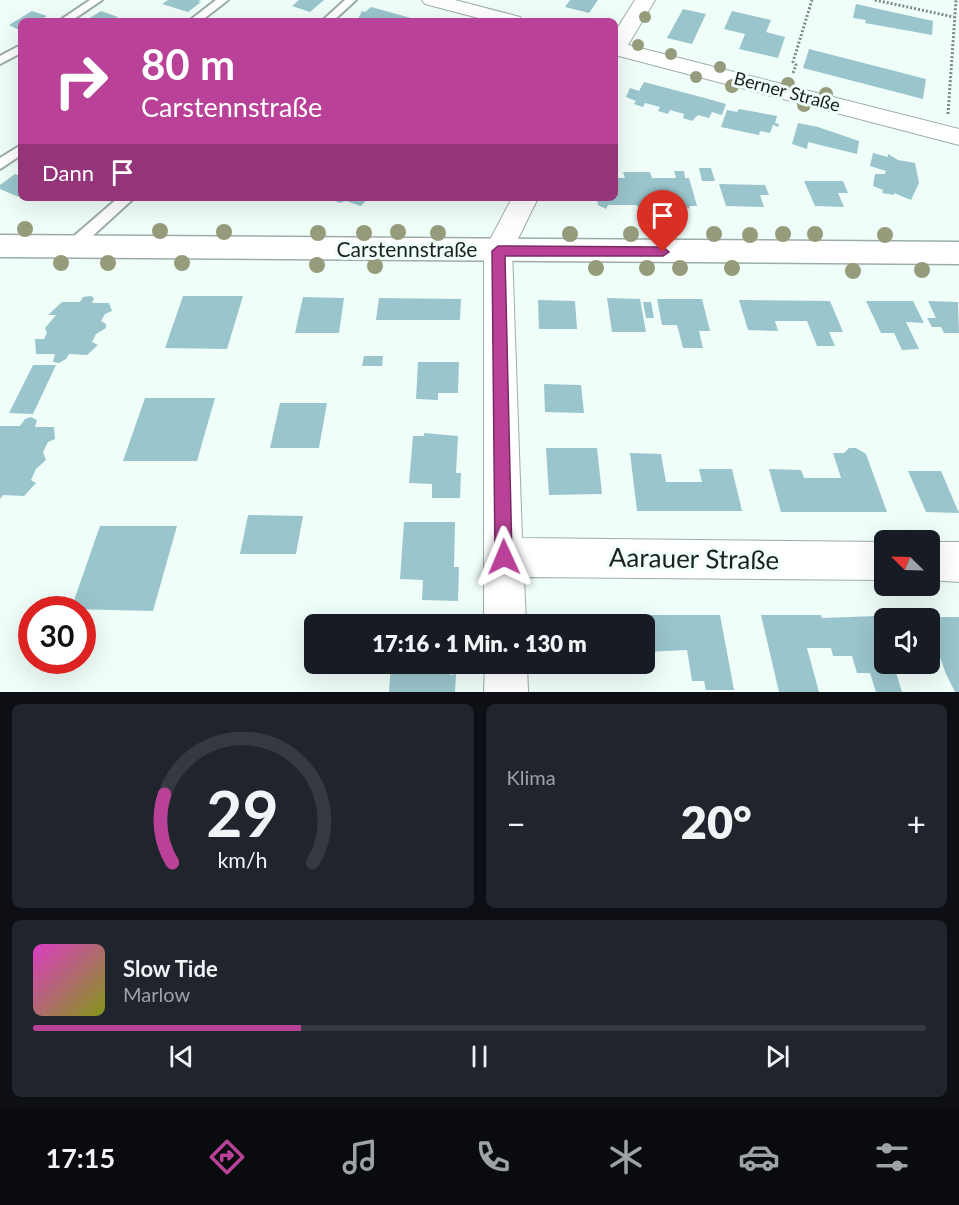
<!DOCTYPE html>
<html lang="de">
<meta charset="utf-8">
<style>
body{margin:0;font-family:Lato,sans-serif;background:#20242c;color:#f1f3f6;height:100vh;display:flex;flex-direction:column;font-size:22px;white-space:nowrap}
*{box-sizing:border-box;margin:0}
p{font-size:20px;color:#9ea1a6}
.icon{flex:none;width:33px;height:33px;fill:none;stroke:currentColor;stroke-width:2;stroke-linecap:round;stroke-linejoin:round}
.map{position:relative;height:692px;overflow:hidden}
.panel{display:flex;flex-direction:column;gap:12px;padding:12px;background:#0d0f14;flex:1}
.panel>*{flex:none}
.guide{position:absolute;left:18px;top:18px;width:600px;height:183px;border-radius:9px;box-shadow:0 6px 24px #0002;background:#b94298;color:#fff;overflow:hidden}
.needle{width:39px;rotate:293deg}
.buttons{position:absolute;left:874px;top:530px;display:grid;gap:12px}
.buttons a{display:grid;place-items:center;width:66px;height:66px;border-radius:9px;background:#171b24;box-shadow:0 6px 24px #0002;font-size:30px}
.speed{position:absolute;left:18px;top:596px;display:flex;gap:12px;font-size:30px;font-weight:700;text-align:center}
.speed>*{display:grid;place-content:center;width:78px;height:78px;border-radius:50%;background:#171b24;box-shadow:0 6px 24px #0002;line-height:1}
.speed .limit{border:9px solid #d22;background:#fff;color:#111}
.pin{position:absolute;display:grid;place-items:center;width:51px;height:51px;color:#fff;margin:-62px -26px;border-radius:50% 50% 50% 0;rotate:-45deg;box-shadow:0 0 6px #0007}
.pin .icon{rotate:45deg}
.me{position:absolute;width:66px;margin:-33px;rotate:359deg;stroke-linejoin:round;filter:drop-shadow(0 0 4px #0008)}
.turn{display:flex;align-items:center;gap:21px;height:126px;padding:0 24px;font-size:27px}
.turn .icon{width:78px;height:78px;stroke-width:2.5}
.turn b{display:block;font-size:42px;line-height:51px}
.then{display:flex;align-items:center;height:57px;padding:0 24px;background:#0003;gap:12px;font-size:22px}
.big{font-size:45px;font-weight:800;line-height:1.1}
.panel .widget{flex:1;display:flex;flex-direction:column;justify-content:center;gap:9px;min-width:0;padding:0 21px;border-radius:9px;background:#20242c}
.panel .dial{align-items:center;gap:0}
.dial svg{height:156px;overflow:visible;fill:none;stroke:#363941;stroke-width:7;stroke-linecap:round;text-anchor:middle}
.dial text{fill:#f1f3f6;stroke:none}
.song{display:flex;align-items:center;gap:18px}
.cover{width:72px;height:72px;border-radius:9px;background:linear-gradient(135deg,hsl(310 70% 55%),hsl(70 70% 35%))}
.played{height:6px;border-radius:3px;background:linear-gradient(90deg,#b94298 30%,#363941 30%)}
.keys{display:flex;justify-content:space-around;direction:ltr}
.heat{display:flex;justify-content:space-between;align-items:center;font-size:33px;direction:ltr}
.panel .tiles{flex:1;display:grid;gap:12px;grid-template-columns:1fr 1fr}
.widget:last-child{grid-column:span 2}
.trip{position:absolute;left:304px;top:614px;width:351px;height:60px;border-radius:9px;background:#171b24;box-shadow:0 6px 24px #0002;font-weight:800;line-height:60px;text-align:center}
.tab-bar{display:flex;height:96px;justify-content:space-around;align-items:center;background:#090b0e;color:#9ea1a6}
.tab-bar .icon{width:42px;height:42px}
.tab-bar .active{color:#b94298}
.tab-bar b{font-size:27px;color:#f1f3f6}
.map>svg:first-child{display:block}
.building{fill:#9ac5cc}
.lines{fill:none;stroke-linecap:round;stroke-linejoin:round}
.lane-casing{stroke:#9cada8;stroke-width:4}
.street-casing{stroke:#9cada8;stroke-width:2}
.secondary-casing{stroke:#9cada8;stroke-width:3}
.path{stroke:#7e8885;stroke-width:3;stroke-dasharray:2 2;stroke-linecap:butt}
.lane{fill:#fff;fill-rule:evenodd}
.street{fill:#fff;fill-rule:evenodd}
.secondary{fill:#fff;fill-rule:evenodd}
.tree{fill:#969c7b}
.route{fill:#b94298;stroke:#782b63;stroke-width:1.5}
.labels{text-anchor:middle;stroke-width:6;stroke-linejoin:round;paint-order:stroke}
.far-street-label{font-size:18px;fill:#1b211f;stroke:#f0fefa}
.street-label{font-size:21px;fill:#1b211f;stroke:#f0fefa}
.near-street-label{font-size:26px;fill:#1b211f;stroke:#f0fefa}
</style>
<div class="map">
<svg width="959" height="692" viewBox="0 0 959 692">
<rect width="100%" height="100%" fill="#f0fefa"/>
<!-- building -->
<path class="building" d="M168,0H201L198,2H201L188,12L162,4Z
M299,0H324L310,12L292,6Z
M570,0H598L589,13L565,7Z
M856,4L933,21L932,35L865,23L866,20L853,18Z
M371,7L411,18L414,21L358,19L362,11L365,12Z
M683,9L706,14L692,44L667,38Z
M32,11L47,16L39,21H21V31L9,25Z
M101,11L118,17L111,21H85Z
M732,11L771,20L766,32L785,37L778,58L739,49L745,34L724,29Z
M809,49L926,79L923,99L803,68Z
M644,82L705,98L726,104L722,115L712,112L709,118L698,115L692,121L683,118L684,114L670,110L668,114L658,111L660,107L645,103L643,107L634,104L636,101L626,97L630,88L639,91Z
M739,109L777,116L775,123L779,124L778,127L773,125L770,133L760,131L759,135L721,127L727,110L737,112Z
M798,123L818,127L859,141L857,154L808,142L807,149L792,144Z
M873,153L888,157V154L898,160L915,163L919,183L911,200L894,193V195L882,193L883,190L873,186L875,174H885L886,171L870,166Z
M699,168H711L715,181H702Z
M674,171H684L685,178H689L697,206H690L689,209L685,206H655L654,209L650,205H642L640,209L636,205H608L606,209L598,205L597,198H615V178H625L623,172H650L652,178H676Z
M15,174L21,176V198H32L28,201L0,189V185Z
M804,181H843L848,193H838L844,207L815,206Z
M719,184L765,185L769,195H760L764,207L726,206Z
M331,198H368L361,206L346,201L339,203Z
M91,296L94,298L92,303H109L112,311L105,314L101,321L106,324V328L96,334L92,342L98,345L87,355L69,354L66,359L59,363L53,362L55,354H36L35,339H44L47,333L45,328L56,315H48L62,302H80L83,297Z
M183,296H243L227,349L165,348Z
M303,297L344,298L339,333H295Z
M379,298L461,299L460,320H376Z
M607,298L640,299L646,332H612Z
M657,299H702L710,331H699L703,348H683L677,325H662Z
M538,300L575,301L577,329H539Z
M739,300L830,301L843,332H829L835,346H817L807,321H775L778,331L748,330Z
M866,301H913L924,323L906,322L919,349L902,350L894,333H881Z
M928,301L958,302L959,333H944L941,327H932L927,318H936Z
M643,302H651L654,318H646Z
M364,356H383L382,366H362Z
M418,362H459L458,393H438V400L416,399Z
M33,365H56L33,414L9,413Z
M544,384L581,385L584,413L545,412Z
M145,398H215L197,461H123Z
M280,403H327L319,448H270Z
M31,417L37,420L35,427H54L55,439L48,442L43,452L46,460L36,469L31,480L36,483L24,496L3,495L0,499V426H20L25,419Z
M424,433L458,436L456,473H461L460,498H432V484L409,483L413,436H424Z
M546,448H597L602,494L549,495Z
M849,448H856L866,454L887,512H781L769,469L801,470L804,478H841L833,453H844Z
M630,453L661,454L666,482H702L699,469H732L742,511H637Z
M908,471H941L959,513L926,512Z
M248,515L303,516L296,554H240Z
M404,522H455L454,567H459L458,601L422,600L423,580L400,579Z
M100,526H177L153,611L71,609Z
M602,615H720L734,690H706L704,681H692L687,650L645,652V624H603Z
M761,615H821L822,618L877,616L885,640V663H893L902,692H876L870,673H857L852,656H833L831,648H807L819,692H779Z
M930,617H959V692H955L946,674L930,629Z
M391,663H451L450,675L456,674L455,692H389Z
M607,663H647L648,670H608Z"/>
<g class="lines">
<defs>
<path id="lane" d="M90,0H102L71,21H59Z
M216,0H228L201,21H189Z
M345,0H356L333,21H322Z
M21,45V53L0,64V56Z
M21,145V155L0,169V158Z
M118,198H134L76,251H66L64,247L66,243Z"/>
<path id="street" d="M422,0H455L520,17L523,21H490L425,4Z
M635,0H655L628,45L959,129V145L615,55V32Z
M512,198H538L512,251L522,538L885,542V580L524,577L526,624H484V251Z
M930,542H959V582L930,580Z
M485,663H527L528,692H484Z"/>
<path id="secondary" d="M0,235L959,242V264L0,257Z"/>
</defs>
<!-- lane casing -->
<use href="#lane" class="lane-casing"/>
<!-- street casing -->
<use href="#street" class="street-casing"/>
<!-- secondary casing -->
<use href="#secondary" class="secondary-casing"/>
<!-- path -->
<path class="path" d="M875,0L954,17
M793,73L796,65L793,62L812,0
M948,114L956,0"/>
<!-- lane -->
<use href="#lane" class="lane"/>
<!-- street -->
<use href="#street" class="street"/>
<!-- secondary -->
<use href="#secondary" class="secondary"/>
</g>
<!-- trees -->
<g class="tree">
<circle cx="645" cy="17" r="6"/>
<circle cx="638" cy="45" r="6"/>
<circle cx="671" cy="54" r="6"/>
<circle cx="720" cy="67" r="6"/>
<circle cx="696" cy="77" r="6"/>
<circle cx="788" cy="84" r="7"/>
<circle cx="732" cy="86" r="7"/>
<circle cx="826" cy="94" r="7"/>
<circle cx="804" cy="105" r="7"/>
<circle cx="25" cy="229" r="8"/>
<circle cx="160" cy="231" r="8"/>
<circle cx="224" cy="232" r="8"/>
<circle cx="398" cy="232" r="8"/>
<circle cx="318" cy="233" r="8"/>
<circle cx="364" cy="233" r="8"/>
<circle cx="438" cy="233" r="8"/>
<circle cx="570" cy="234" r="8"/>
<circle cx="631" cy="234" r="8"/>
<circle cx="665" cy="234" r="8"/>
<circle cx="714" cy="234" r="8"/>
<circle cx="783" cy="234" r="8"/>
<circle cx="815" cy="234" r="8"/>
<circle cx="750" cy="235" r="8"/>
<circle cx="885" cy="235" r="8"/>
<circle cx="61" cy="263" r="8"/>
<circle cx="108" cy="263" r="8"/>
<circle cx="182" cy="263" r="8"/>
<circle cx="317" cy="265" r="8"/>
<circle cx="375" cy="266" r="8"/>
<circle cx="596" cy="268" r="8"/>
<circle cx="647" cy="268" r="8"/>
<circle cx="680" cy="268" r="8"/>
<circle cx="732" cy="268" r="8"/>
<circle cx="922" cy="270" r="8"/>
<circle cx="853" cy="271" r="8"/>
</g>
<!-- route -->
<path class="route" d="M498,246L663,247L669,252L663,256H505L512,557L510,563L504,566L498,563L495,557L492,251Z"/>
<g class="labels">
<!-- far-street labels -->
<g class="far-street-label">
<text transform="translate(787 92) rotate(15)" y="6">Berner Straße</text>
</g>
<!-- street labels -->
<g class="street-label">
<text x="407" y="257">Carstennstraße</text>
</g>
<!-- near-street labels -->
<g class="near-street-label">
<text transform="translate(694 559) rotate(1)" y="9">Aarauer Straße</text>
</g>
</g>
</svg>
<div class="buttons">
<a><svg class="needle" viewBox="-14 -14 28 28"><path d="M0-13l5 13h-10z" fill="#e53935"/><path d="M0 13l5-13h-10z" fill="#9ea1a6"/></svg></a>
<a><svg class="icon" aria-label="sound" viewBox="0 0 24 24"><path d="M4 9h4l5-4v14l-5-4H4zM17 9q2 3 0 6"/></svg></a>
</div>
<div class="speed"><div class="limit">30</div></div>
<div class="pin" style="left:663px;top:252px;background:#d93025"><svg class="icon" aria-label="arrive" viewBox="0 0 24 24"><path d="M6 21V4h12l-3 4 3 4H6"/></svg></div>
<svg class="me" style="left:504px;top:557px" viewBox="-20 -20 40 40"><path d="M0-17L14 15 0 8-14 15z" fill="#b94298" stroke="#fff" stroke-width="4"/></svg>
<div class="trip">17:16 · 1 Min. · 130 m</div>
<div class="guide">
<div class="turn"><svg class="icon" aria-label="right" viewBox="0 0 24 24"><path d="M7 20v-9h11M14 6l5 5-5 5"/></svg><div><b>80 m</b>Carstennstraße</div></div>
<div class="then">Dann<svg class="icon" aria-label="arrive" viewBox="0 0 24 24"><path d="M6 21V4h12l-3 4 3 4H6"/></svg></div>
</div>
</div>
<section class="panel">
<div class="tiles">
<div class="widget dial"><svg viewBox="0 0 100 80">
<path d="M14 69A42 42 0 1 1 86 69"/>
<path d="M14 69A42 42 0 0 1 10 34" stroke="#b94298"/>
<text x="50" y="56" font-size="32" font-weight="700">29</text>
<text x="50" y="72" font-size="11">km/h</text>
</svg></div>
<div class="widget"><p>Klima</p>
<div class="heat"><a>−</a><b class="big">20°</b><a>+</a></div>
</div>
<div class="widget">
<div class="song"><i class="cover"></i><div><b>Slow Tide</b><p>Marlow</p></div></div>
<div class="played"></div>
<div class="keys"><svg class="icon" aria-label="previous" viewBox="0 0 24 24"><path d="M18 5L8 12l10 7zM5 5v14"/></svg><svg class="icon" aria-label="pause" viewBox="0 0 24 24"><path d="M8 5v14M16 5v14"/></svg><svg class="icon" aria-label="next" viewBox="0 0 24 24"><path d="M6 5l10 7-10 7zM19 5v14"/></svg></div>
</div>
</div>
</section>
<nav class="tab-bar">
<b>17:15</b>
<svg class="icon active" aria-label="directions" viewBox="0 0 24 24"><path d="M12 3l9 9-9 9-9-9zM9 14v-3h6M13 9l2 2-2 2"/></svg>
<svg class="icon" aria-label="music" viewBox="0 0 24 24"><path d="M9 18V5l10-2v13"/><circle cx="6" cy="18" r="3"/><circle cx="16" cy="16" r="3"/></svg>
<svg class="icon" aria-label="phone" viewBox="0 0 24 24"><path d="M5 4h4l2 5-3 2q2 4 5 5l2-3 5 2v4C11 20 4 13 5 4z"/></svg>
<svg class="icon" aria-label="climate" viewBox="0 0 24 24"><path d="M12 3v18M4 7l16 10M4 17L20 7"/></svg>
<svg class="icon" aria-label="car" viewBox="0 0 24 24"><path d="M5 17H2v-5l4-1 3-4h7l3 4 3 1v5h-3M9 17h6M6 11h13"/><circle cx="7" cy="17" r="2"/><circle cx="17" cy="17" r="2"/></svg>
<svg class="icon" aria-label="filters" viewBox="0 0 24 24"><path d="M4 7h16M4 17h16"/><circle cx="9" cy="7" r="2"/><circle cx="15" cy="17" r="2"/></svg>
</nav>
